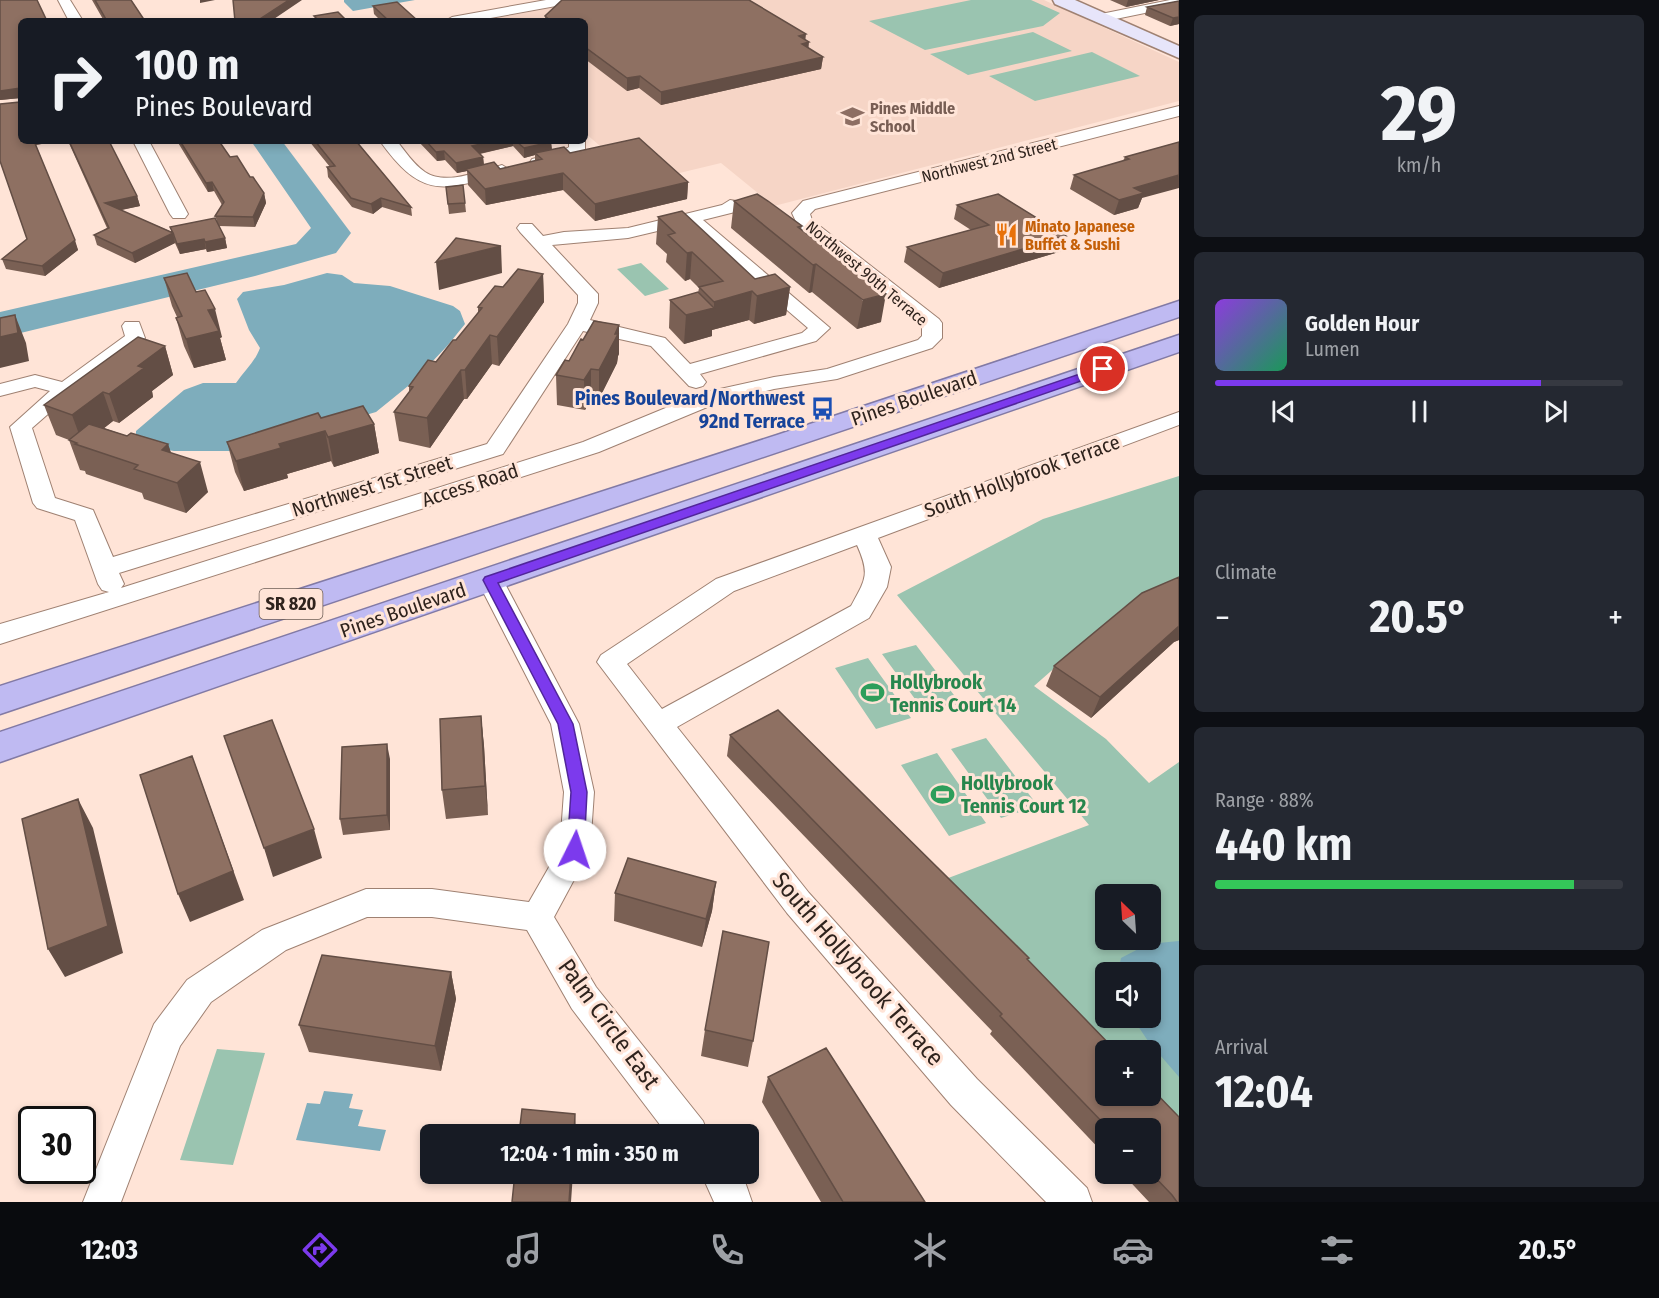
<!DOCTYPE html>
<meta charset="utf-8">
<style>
body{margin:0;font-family:"Fira Sans Condensed",sans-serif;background:#242831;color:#f1f3f6;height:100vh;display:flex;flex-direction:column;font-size:22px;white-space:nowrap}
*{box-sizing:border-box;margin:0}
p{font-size:20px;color:#9ea1a6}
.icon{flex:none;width:33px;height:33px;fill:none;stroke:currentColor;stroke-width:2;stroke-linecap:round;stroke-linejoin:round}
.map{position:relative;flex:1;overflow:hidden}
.details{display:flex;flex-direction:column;gap:15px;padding:15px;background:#0d0f14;width:480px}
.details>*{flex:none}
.banner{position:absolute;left:18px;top:18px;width:570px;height:126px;border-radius:9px;box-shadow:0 3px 9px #0003;background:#171b24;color:#f1f3f6;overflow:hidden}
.needle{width:39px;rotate:335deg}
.buttons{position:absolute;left:1095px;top:884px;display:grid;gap:12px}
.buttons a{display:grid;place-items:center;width:66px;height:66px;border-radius:9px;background:#171b24;box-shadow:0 3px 9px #0003;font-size:30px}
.speed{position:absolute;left:18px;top:1106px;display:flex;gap:12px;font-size:30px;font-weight:700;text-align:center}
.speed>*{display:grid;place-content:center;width:78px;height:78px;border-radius:50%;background:#171b24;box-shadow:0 3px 9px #0003;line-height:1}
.speed .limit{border:3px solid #111;border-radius:9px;background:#fff;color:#111}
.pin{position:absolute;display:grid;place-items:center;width:51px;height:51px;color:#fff;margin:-26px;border:3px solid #fff;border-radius:50%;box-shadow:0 2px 6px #0007}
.me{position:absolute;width:66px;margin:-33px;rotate:4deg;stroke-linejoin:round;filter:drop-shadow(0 0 4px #0008)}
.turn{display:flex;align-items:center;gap:21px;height:126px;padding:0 18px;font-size:27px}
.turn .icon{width:78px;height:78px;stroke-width:2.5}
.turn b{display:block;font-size:42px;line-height:51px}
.big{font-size:45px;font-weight:700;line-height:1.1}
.details .widget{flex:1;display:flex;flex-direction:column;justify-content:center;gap:9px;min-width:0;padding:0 21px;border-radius:9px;background:#242831}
.details .dial{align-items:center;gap:0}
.dial b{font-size:78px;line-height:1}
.song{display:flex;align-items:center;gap:18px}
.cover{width:72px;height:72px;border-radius:9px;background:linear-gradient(135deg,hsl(270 70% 55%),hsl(150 70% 35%))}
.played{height:6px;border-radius:3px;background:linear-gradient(90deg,#7c3aed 80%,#363941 80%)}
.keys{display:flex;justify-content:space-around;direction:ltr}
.heat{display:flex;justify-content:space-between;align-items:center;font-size:33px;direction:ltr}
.charge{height:9px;border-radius:4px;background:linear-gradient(90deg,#34c759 88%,#363941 0)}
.trip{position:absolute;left:420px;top:1124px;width:339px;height:60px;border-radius:9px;background:#171b24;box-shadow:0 3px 9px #0003;font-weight:700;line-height:60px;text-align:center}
.tab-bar{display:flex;height:96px;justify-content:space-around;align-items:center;background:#090b0e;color:#9ea1a6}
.tab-bar .icon{width:42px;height:42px}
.tab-bar .active{color:#7c3aed}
.tab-bar b{font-size:27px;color:#f1f3f6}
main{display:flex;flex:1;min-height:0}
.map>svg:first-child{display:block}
.built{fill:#f6d5c6}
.green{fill:#9ac4b0;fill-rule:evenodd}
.water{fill:#7eadbc}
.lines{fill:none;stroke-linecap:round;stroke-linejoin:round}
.minor-casing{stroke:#9f8172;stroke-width:2}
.secondary-casing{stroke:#9f8172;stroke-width:3}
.trunk-casing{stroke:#827aa5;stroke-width:3}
.minor{fill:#fff;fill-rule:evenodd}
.secondary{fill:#e7e5fa;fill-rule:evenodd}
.trunk{fill:#bfbaf2;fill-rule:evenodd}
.wall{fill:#7a6054;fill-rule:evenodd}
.shaded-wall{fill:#634e45}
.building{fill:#8e7062;stroke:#634e45;stroke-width:1.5}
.route{fill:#7c3aed;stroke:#51269a;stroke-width:1.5}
.labels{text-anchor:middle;stroke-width:6;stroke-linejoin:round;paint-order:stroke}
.far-education-label{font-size:16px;font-weight:bold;fill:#785e54;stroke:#ffe4d7;text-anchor:start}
.far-street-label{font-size:16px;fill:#2f231d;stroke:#ffe4d7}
.far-food-label{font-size:16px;font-weight:bold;fill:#c56008;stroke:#ffe4d7;text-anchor:start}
.shield{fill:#ffe4d7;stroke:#6d5d55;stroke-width:1.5}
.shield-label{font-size:18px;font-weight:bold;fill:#2f231d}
.transit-label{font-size:20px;font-weight:bold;fill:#164399;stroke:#ffe4d7;text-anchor:end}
.street-label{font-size:20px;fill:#2f231d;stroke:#ffe4d7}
.leisure-label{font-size:20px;font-weight:bold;fill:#27864d;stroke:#ffe4d7;text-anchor:start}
.near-street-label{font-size:24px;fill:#2f231d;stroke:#ffe4d7}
</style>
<main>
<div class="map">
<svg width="1179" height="1202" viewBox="0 0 1179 1202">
<rect width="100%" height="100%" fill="#ffe4d7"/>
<!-- built -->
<path class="built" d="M595,0H1044L1179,62V101L774,206L721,163L642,182L585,133V21H479Z"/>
<!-- green -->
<path class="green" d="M971,0H1031L1060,13L1043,26L925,50L869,21Z
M1033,32L1072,51L968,75L930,54Z
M1092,52L1140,76L1035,101L989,76Z
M641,263L669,289L645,296L617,269Z
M1179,476V583L1124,607L1034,686L1106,739L1149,783L1179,762V1121L1151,1092L1150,1050H1109L943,880L1089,825L897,595L1043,519ZM1106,894H1150V939H1106ZM1106,972H1150V1017H1106Z
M916,645L960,703L926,714L882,654Z
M868,658L911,718L876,729L835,668Z
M986,738L1038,806L1001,818L951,749Z
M937,753L986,823L949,836L901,765Z
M217,1049L265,1053L233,1165L180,1160Z"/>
<!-- water -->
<path class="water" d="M344,0H415L353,11L344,2Z
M251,141H282L351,233L336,253L255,276L0,338V312L296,244L311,228Z
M327,273L342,275L354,283L390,286L453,306L460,311L465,324L448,345L413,382L376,412L243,451H174L136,445V431L184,390L203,383H236C244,371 255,362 260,348L249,330L237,299L243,292L284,285Z
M1179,941V1077L1148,1041L1132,1017H1150V972H1118L1121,958L1148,944Z
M324,1091L353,1094L349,1108L363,1110L358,1126L386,1130L380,1151L296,1140L307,1103L320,1104Z"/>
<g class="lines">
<defs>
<path id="minor" d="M58,0H70L83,21H69Z
M546,0H573L567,4L474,21H445L452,17Z
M1170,0H1179V6L1101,22L1094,18L1101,14Z
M1179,106V116L815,209L810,214L812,220L939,319L942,323V338L932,348L837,379L774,389L717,403L599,452L0,644V624L109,592L102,590L98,584L75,520L37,508L33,503L10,427L50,391L35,387L0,396V384L35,375L62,382L125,336L122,326L125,322H139L145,338L142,342L72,393L32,428L55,498L93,510L113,557L487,444L568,324L578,303V295L520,232L517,228L520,224H532L543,236L564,232L628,228L722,205L730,200L736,201L739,205L735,212L703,220L830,328L816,341L700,374L706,382L703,386L696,388L689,386L651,346L583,331L503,454L119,573L124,584L121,588L583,442L702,393L774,377L827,369L918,340L922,336V325L798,226L792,213L803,201ZM687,224L808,328L802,333L690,364L665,338L590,320L598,303V294L552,245L628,238Z
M133,141H149L188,214L185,218H173L170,214Z
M380,141H397C405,151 413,164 425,172C446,186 480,171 502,165L510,170L508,173C443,190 423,201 380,141Z
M569,141H585V149L571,159L538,167L530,162L532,159L560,152L569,147Z
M1179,412V425L878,538L891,567L887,587L869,618L677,727L809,893L977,1079L1087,1188L1092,1202H1046L951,1105L787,913L597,662L601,655L716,579ZM857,545C870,574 866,579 851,606L662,709L627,664L734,591Z
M490,571L499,574L503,580L579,724L594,792L590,850L554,917L596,987L703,1121L708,1134H667L572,1009L527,930L432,917H367L286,950L211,1002L180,1046L121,1202H83L154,1024L187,980L262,930L366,889H432L529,902L560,848L564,792L551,724L477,580L481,574Z
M701,1173H742L752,1202H714Z"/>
<path id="secondary" d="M1053,0H1075L1179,46V58L1055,4Z"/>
<path id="trunk" d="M1179,301V317L0,714V686L777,435Z
M1179,335V352L0,762V732Z"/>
</defs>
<!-- minor casing -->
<use href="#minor" class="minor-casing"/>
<!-- secondary casing -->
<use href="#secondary" class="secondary-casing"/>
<!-- trunk casing -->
<use href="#trunk" class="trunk-casing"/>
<!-- minor -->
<use href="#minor" class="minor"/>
<!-- secondary -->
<use href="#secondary" class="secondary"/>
<!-- trunk -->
<use href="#trunk" class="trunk"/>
</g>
<!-- wall -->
<path class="wall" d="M0,0H37L47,21H21V141H59L36,145L78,250L45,276L6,269L2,259L27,239L0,161V104L20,102V98L0,100Z
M92,0H131L145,21H104Z
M1110,0H1159L1126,7Z
M1179,1V24L1170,26L1145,15L1147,7Z
M373,6L418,21H381L374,14Z
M545,16L805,40L808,48L823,57L821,69L661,105L639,88L627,91L585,59V21H545Z
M68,141H109L137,196L140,206L120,210L172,232L170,227L217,221L215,216L222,205L214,191L208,192L177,141H219L230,157L250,177L264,193L266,203L255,227L219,226L225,238L227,248L207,252L206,249L180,254L175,243L135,263L97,245L94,235L107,228Z
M309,141H356L411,207L412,216L382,207L373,214L352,207L328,177L327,167H330Z
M418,141H550L551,142L552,150L570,153L688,182L687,199L595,221L563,190L486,205L468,185L467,171L457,173L445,160L437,161ZM513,146L524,158L535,155V161L500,169L484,165L483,157L480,154Z
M1179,142L1142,198L1138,208L1114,215L1070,189L1074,175L1123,161L1125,157Z
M446,187L465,203L466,212L449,214Z
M734,201L802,226L801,229L881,322L857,329L812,292L809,293L731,228Z
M957,205L1062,251L939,288L904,262L907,247L971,230L954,219Z
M658,217L755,279L790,287L786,315L754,324L749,320L712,330V336L684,344L669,328L670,300L698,293L699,288L690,279L685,281L666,262L667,254L656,244Z
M543,274L544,302L499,366L492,364L467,399H464L430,448L399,441L394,412L409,392V386L436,362L456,340L478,313V307L503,287Z
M164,278L222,337L220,338L226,360L194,368L184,346L176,318L177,317L172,306Z
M165,346L173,375L152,391L153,397L119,423L113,421L104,428L127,436L168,444L171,453L208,492L186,513L144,499L142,493L86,474L85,471L80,470L69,440L56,435L44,405Z
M619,354L618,356L617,363L599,399L591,398L585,410L557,405L556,375L569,361Z
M321,418L374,424L379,453L334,467L331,461L287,474L288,478L244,491L235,472L227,442Z
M1179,577V640L1174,642L1091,718L1046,686L1054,666Z
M778,710L1029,958L1028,960L1115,1050H1106V1095H1150V1087L1179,1117V1202H1149L1122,1173H1150V1128H1106V1156L990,1034L992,1031L727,756L730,735Z
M481,716L484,746L488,815L446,819L442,790Z
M390,759V830L343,835L340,819Z
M716,882L712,911L702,947L614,921L615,893Z
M451,972L456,999L441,1071L309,1052L299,1025Z
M705,1030L753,1041L748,1067L701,1056Z
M768,1077L925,1202H821L762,1102Z"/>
<!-- shaded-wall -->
<path class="shaded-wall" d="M200,0H215L200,3Z
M289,0H302L271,21H257Z
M1128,0H1159L1126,7Z
M1179,17V24L1170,26L1173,18Z
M806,34L805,43L809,42L808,54L799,36Z
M823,57L821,69L661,105V92Z
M640,76L639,88L627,91V78Z
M20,88L21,98L0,100V91Z
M33,141H59L35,145Z
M495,141H513V146L473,155L472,146Z
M551,142L552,152L535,153V155L524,158V148Z
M444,151L445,160L437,161L436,152Z
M483,157L484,167L466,169L467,171L457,173L456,163Z
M563,173V190L486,205L485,189Z
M1179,175V188L1142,198L1138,208L1114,215L1119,200L1134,188Z
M212,182L214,191L208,192L206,183Z
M688,182L687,199L595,221V204Z
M264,193L266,203L255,227L253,217Z
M137,196L140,206L108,213L105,203Z
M381,198L382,207L373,214L371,204Z
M173,233L175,243L135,263L132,253Z
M1066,236L1062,251L939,288L943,273Z
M225,238L227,248L207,252L205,242Z
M204,239L206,249L180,254L177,244Z
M75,240L78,250L45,276L42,266Z
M501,246L502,273L439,290L436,262Z
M692,252L690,279L685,281L687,253Z
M816,264L812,292L809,293L813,265Z
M543,274L544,302L499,366L497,337Z
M790,287L786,315L754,324L757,296Z
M752,291L749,320L712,330V336L684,344L686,315L714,308V302Z
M886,294L881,322L857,329L863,300Z
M215,309L222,337L220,338L226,360L194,368L186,339L208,310Z
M15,315L26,343L29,361L0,368V337Z
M619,325V354L618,356L617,363L599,399V370Z
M490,335L492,364L467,399L465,370Z
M165,346L173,375L152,391L153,397L119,423L109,394L138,366Z
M591,369V398L585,410L584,380Z
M461,370L464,399L430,448L427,418Z
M103,392L113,421L83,445L72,415Z
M374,424L379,453L334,467L328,437Z
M325,431L331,461L287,474L288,478L244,491L236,461L279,444Z
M168,444L178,474L162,450Z
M200,462L208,492L186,513L177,483Z
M1179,626V640L1174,642L1091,718L1100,697Z
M481,716L484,746L488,815L485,786Z
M387,744L390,759V830L387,815Z
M192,756L244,900L190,922L178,894Z
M78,799L93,828L123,953L65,977L48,949Z
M314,829L322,858L273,877L264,848Z
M716,882L712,911L702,947L706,919Z
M451,972L456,999L441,1071L435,1046Z
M575,1114L576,1134H574Z
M571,1173H573L571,1202H569Z"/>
<!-- building -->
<path class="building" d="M0,0H37L47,21H21V141H34L75,240L42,266L2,259L27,239L0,161V104L20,102V88L0,91Z
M95,0H131L145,21H107Z
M233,0H289L257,21H235Z
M562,0H749L806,34L799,36L809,42L802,44L823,57L661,92L640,76L627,78L585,47V21H551L545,16Z
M1179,1V17L1173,18L1147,7Z
M397,2L418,21H389L373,6Z
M338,12L347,21H319L314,16Z
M639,138L688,182L595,204L563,173L485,189L466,169L494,162L500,169L542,159L535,153L564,147L570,153Z
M69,141H109L137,196L105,203L173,233L170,227L215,218L225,238L205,242L204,239L177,244L173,233L132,253L94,235L109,228Z
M180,141H219L230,157L237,156L250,177H253L264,193L253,217L215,216L224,202L212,182L206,183Z
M315,141H356L411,207L381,198L371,204L351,198L327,167L335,166Z
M426,141H495L472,146L483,157L456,163L444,151L436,152Z
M516,141H550L551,142L524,148Z
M1179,142V175L1134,188L1144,193L1119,200L1074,175L1129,159L1125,157Z
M463,185L465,203L448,204L446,187Z
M757,194L768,201L802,226L798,227L886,294L863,300L816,264L813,265L734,201Z
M998,194L1066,236L943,273L907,247L989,225L957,205Z
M682,211L755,279L775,274L790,287L757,296L752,291L714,302L699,287L723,281L692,252L687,253L668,235L675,233L658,217Z
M456,238L501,246L436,262Z
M518,269L543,274L497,337L490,335L465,370H461L427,418L394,412L413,387L409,386L428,360L436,362L453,340H456L482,308L478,307L495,286L503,287Z
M187,273L196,292L205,290L215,309L208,310L219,331L186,339L176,318L182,316L164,278Z
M698,292L714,308L686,315L670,300Z
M15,315L18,333L0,337V318Z
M594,321L619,325L615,334H618L599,370L591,369L584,380L556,375L565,360L569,361L581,339L583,340Z
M138,337L165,346L138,366L144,368L109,394L103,392L72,415L44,405Z
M363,406L374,424L328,437L325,431L279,444L281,448L236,461L227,442L318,413L321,418Z
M89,424L127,436L131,433L168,444L162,450L200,462L177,483L134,469L138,465L75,444L77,443L69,440Z
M1179,577V626L1100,697L1054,666L1142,593Z
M778,710L1029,958L1027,959L1115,1050H1106V1095H1150V1087L1179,1117V1202H1177L1172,1195L1150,1172V1128H1108L1000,1016L1002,1014L730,735Z
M481,716L485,786L442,790L440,719Z
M272,720L314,829L264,848L224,736Z
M387,744V815L340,819L342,747Z
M192,756L233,871L178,894L140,775Z
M78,799L108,926L48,949L22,819Z
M628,858L716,882L706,919L615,893Z
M723,931L769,942L753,1041L705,1030Z
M322,955L451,972L435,1046L299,1025Z
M826,1048L925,1202H843L768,1077Z
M522,1109L575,1114L574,1134H519Z
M515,1173H571L569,1202H512Z"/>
<!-- route -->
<path class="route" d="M1103,366L1108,369L1107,372L498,583L573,724L587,792L584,850L581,855L575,857L570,855L567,850L571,792L558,724L483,580L485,577Z"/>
<!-- icons -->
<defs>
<symbol id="school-bare" viewBox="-9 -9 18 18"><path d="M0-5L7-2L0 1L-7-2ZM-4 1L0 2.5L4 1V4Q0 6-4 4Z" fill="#8d6e63" stroke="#ffe4d7" stroke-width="2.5" paint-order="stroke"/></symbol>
<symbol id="restaurant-bare" viewBox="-9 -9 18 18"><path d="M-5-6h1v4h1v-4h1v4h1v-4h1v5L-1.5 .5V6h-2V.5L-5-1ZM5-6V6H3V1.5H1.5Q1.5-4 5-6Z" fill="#e8710a" stroke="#ffe4d7" stroke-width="2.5" paint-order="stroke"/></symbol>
<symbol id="bus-bare" viewBox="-9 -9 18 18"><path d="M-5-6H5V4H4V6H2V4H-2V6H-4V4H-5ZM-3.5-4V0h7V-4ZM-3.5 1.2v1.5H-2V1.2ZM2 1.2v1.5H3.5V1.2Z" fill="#1a4fb4" stroke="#ffe4d7" stroke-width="2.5" paint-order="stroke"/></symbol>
<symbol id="stadium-bare" viewBox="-9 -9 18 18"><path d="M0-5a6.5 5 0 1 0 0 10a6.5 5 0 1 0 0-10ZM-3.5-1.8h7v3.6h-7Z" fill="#2e9e5b" stroke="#ffe4d7" stroke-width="2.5" paint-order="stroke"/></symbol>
</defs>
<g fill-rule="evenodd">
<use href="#school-bare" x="836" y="100" width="33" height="33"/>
<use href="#restaurant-bare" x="990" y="218" width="33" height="33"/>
<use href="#bus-bare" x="806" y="392" width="33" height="33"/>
<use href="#stadium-bare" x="856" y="676" width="33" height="33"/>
<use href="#stadium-bare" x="926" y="778" width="33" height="33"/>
</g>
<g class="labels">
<!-- far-education labels -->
<g class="far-education-label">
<text x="870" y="114">Pines Middle<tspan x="870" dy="18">School</tspan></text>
</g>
<!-- far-street labels -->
<g class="far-street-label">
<text transform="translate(989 160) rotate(-14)" y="6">Northwest 2nd Street</text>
<text transform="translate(867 273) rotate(40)" y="6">Northwest 90th Terrace</text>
</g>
<!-- far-food labels -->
<g class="far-food-label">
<text x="1025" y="232">Minato Japanese<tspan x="1025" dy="18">Buffet &amp; Sushi</tspan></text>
</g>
<!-- shield labels -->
<rect class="shield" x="259.5" y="589" width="63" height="30" rx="4.5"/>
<g class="shield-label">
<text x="291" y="610">SR 820</text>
</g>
<!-- transit labels -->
<g class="transit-label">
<text x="805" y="405">Pines Boulevard/Northwest<tspan x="805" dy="23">92nd Terrace</tspan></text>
</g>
<!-- street labels -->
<g class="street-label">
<text transform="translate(914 398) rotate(-19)" y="7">Pines Boulevard</text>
<text transform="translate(1022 476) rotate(-20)" y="7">South Hollybrook Terrace</text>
<text transform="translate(470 485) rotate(-18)" y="7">Access Road</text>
<text transform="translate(372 486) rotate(-17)" y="7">Northwest 1st Street</text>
<text transform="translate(403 610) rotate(-19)" y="7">Pines Boulevard</text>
</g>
<!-- leisure labels -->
<g class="leisure-label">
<text x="890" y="689">Hollybrook<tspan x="890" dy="23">Tennis Court 14</tspan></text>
<text x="961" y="790">Hollybrook<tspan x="961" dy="23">Tennis Court 12</tspan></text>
</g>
<!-- near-street labels -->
<g class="near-street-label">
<text transform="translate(858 969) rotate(49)" y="8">South Hollybrook Terrace</text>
<text transform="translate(609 1024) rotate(54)" y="8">Palm Circle East</text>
</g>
</g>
</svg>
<div class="buttons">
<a><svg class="needle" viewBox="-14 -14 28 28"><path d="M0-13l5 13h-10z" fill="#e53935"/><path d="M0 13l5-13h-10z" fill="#9ea1a6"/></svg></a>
<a><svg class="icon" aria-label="sound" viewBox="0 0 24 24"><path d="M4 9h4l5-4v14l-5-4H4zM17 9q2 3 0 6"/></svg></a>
<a>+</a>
<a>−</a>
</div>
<div class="speed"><div class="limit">30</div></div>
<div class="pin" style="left:1103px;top:369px;background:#d93025"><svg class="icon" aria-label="arrive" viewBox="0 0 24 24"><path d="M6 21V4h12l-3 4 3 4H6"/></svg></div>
<svg class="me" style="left:575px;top:850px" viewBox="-20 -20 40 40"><circle r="19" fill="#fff"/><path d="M0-13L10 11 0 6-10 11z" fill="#7c3aed"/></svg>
<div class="trip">12:04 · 1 min · 350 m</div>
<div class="banner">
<div class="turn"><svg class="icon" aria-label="right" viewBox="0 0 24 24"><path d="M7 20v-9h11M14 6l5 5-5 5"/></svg><div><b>100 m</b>Pines Boulevard</div></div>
</div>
</div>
<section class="details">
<div class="widget dial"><b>29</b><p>km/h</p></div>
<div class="widget">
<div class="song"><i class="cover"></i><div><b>Golden Hour</b><p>Lumen</p></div></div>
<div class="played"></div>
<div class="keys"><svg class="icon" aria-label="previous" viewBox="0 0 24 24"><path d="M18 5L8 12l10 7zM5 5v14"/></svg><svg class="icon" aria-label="pause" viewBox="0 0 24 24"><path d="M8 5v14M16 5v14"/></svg><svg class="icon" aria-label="next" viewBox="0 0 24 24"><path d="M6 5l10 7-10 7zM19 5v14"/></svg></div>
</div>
<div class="widget"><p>Climate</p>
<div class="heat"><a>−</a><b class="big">20.5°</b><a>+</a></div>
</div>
<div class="widget"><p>Range · 88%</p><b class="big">440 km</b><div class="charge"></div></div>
<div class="widget"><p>Arrival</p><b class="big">12:04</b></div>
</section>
</main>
<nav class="tab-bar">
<b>12:03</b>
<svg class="icon active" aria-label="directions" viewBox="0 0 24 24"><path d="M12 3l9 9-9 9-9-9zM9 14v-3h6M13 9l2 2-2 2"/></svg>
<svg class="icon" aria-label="music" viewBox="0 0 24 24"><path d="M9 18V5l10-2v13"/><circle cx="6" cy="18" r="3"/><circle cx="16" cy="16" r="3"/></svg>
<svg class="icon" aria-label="phone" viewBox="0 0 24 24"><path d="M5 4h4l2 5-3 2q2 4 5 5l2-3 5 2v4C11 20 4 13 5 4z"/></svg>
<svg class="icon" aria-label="climate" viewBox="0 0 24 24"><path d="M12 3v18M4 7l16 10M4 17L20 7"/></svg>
<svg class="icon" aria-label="car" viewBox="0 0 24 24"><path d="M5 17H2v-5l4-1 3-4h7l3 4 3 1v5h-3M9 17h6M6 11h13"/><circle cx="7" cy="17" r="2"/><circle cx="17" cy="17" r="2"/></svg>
<svg class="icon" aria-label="filters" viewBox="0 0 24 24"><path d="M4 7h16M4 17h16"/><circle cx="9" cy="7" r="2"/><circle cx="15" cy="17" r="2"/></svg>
<b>20.5°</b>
</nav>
